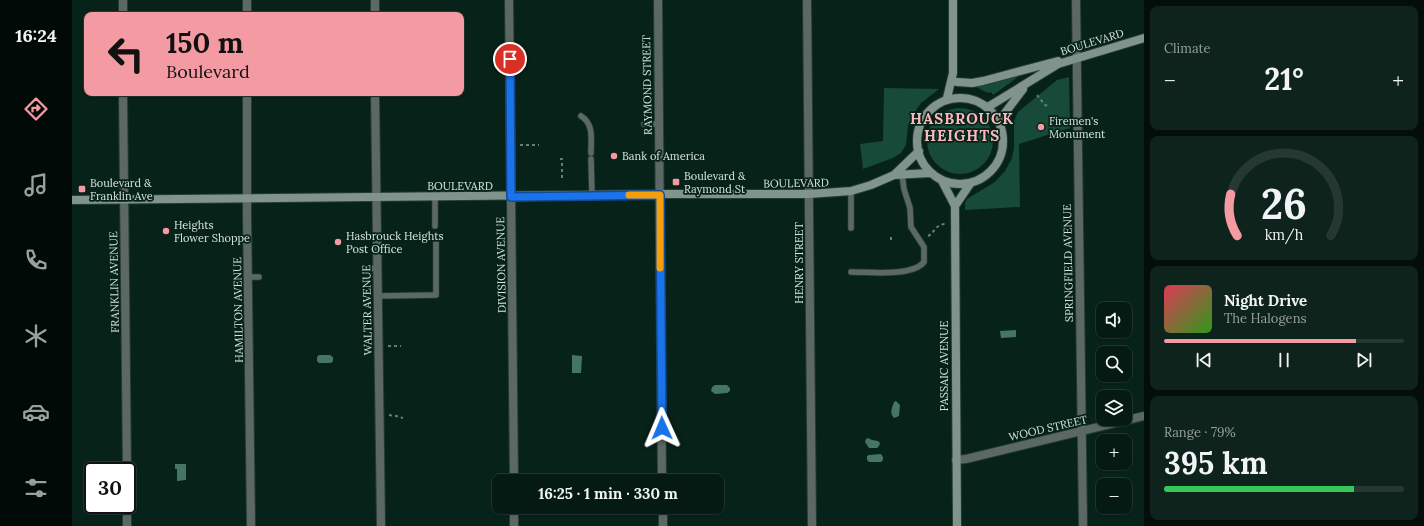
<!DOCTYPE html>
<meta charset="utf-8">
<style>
body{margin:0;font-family:Lora,serif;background:#0e231c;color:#f1f3f6;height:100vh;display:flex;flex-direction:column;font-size:15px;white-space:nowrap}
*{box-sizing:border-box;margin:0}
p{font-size:13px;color:#97a1a0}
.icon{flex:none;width:22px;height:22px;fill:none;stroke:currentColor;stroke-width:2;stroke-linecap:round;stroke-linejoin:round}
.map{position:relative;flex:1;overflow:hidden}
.panel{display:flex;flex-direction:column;gap:6px;padding:6px;background:#030e0a;width:280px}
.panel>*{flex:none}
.guide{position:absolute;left:12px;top:12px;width:380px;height:84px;border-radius:8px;box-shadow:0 1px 3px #0004,0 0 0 1px #263833;background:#f49aa3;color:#111;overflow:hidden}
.tools{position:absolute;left:1024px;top:302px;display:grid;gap:8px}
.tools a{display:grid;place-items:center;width:36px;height:36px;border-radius:8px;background:#051a13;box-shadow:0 1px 3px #0004,0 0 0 1px #263833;font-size:20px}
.speed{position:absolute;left:12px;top:462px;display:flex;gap:8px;font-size:20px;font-weight:700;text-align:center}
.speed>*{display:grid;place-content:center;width:52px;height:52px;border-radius:50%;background:#051a13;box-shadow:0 1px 3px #0004,0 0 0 1px #263833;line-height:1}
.speed .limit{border:2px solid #111;border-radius:6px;background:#fff;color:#111}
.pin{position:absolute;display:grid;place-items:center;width:34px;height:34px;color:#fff;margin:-17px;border:2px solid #fff;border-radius:50%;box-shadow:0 1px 4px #0007}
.me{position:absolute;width:44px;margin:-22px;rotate:359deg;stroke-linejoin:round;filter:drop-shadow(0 0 3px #0008)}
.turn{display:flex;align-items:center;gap:14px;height:84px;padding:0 16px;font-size:18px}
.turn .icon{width:52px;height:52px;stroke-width:2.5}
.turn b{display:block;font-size:28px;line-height:34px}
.big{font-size:30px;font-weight:800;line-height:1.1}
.panel .widget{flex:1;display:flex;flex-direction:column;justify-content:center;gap:6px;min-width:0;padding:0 14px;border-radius:8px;background:#0e231c}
.panel .dial{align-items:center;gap:0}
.dial svg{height:104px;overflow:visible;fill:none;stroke:#263833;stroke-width:7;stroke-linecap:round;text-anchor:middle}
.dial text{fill:#f1f3f6;stroke:none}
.song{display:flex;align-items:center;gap:12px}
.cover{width:48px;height:48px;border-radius:6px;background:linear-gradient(135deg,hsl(350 70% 55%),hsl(110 70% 35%))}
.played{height:4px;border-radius:2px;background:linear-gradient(90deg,#f49aa3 80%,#263833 80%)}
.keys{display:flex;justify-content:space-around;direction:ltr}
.heat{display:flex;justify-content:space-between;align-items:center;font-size:22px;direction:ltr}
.charge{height:6px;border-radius:3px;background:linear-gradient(90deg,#34c759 79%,#263833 0)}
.trip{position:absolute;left:420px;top:474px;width:232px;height:40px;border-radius:8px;background:#051a13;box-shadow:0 1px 3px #0004,0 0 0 1px #263833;font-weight:800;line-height:40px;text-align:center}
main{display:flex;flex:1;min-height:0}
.dock{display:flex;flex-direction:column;width:72px;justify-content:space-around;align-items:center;background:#020a08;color:#97a1a0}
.dock .icon{width:28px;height:28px}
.dock .on{color:#f49aa3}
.dock b{font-size:18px;color:#f1f3f6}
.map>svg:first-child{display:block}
.green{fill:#174a39}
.water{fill:#457663}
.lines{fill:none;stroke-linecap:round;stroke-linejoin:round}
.lane-casing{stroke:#243d35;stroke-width:7}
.street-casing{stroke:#243d35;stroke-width:10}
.secondary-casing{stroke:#243d35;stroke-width:10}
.path{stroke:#677d75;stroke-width:2;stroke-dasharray:3 3;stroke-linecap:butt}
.lane{stroke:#5c6863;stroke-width:5.5}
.street{stroke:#5c6863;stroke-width:8}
.secondary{stroke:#81948c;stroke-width:8}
.route-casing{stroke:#114b97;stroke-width:10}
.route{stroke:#1a73e8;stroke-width:7}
.slow{stroke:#f59e0b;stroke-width:7}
.poi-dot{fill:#f49aa3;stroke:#072219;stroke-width:1.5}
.labels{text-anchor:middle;stroke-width:3.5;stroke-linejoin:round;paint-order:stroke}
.street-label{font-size:11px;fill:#d6e5de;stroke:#072219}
.poi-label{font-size:11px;fill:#d6e5de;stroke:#072219;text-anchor:start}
.district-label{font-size:15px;font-weight:bold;letter-spacing:1px;fill:#fdb8be;stroke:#072219}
</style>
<main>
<nav class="dock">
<b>16:24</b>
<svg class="icon on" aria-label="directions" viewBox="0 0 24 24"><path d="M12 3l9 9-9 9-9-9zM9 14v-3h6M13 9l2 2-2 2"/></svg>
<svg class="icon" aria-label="music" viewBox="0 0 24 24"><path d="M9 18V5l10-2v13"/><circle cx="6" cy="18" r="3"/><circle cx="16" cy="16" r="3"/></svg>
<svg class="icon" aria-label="phone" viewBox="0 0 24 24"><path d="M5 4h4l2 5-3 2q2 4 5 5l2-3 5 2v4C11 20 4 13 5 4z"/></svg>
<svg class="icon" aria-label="climate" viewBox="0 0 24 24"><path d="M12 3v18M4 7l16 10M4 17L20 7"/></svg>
<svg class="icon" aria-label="car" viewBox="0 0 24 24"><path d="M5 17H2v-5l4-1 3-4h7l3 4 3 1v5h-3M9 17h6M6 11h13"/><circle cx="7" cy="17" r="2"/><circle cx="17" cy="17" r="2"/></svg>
<svg class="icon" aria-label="filters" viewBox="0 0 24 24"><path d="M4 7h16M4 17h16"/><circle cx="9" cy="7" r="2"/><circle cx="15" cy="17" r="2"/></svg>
</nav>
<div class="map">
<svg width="1072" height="526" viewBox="0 0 1072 526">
<rect width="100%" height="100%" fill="#072219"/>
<!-- green -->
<path class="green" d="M950,74L921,95L919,92L916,93L902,86Z
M997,77L998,128L947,144L948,207L893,210V203L895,199L923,182L933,171L940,158L942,148V121L946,112L985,80Z
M812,88L867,89L849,103L840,116L836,125L834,145L829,153L821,158L791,169L788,144L811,141Z
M855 141a33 33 0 1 1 66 0a33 33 0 1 1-66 0Z"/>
<!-- water -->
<path class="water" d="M944,330V337L929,338L928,331Z
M247,355H258L261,357V361L259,363H247L245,361V357Z
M500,355L510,356L509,373H500Z
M643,385H655L658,388V391L655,393L643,394L639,391L640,387Z
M824,401L828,405L827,416L822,418C817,413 820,408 822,402Z
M796,438L800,440L806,441L808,443L807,446L805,448H797L793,442L794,439Z
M809,454L811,457V460L809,462H797L795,460V456L797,455Z
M103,464H114V480L105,481V469H103Z"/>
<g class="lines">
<defs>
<path id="lane" d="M509,116C522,124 519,139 519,153
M572,124H587
M519,159L520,195
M779,191V228
M363,197V226
M294,269L306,268
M779,272C798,272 840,277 852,262V247L839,227L838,208L832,189L830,174
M177,277H187
M306,296L364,295V235"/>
<path id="street" d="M51,0V15
M175,0V15
M303,0V15
M437,0L442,481
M586,0L590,481
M735,0L740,526
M1004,0L1011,526
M51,93L55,471
M175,93V215L179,526
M303,93L309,526
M884,460L894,459L1072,416
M55,505V526
M442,507V526
M591,507V526"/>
<path id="secondary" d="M885,82L900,83L911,81L986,61
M845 141a43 43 0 1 1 86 0a43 43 0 1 1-86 0Z
M875,98L881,73V0
M916,107L986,64L1072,38
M927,121L951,89
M822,175L847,151
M870,181L883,206L885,526
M0,200L599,194H737L779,191L799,185L822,175L858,173
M883,206L898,184"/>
</defs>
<!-- lane casing -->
<use href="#lane" class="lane-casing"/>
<!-- street casing -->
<use href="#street" class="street-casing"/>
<!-- secondary casing -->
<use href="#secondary" class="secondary-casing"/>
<!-- path -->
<path class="path" d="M965,95L973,105L978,106
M448,145H467
M488,159H490V180
M856,236C863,233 862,225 873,224
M819,240V235
M316,346H329
M317,415L324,416L331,418"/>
<!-- lane -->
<use href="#lane" class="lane"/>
<!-- street -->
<use href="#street" class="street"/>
<!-- secondary -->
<use href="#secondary" class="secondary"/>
</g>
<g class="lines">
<defs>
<path id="route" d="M438,59L439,197L588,195L590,428"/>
</defs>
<!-- route casing -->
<use href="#route" class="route-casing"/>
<!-- route -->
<use href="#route" class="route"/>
<!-- slow -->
<path class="slow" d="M557,195H588V268"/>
</g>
<!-- markers -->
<g class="poi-dot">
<circle cx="969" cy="127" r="4"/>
<circle cx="542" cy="156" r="4"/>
<rect x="600" y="178" width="8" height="8" rx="2"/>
<rect x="6" y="185" width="8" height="8" rx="2"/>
<circle cx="94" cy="231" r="4"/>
<circle cx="266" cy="242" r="4"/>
</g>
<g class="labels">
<!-- street labels -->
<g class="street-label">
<text transform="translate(1020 42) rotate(-17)" y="4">BOULEVARD</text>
<text transform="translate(575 85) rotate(-91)" y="4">RAYMOND STREET</text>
<text transform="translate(724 183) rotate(-1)" y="4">BOULEVARD</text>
<text x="388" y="190">BOULEVARD</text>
<text transform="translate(727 263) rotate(-90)" y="4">HENRY STREET</text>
<text transform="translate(996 263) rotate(-91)" y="4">SPRINGFIELD AVENUE</text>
<text transform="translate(429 265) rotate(-91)" y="4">DIVISION AVENUE</text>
<text transform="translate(42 282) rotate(-91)" y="4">FRANKLIN AVENUE</text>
<text transform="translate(166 310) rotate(-91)" y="4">HAMILTON AVENUE</text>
<text transform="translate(295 310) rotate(-91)" y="4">WALTER AVENUE</text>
<text transform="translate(872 366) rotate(-90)" y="4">PASSAIC AVENUE</text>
<text transform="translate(976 428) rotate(-13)" y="4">WOOD STREET</text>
</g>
<!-- poi labels -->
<g class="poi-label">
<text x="977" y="125">Firemen's<tspan x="977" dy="13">Monument</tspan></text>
<text x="550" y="160">Bank of America</text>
<text x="612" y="180">Boulevard &amp;<tspan x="612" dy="13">Raymond St</tspan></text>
<text x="18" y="187">Boulevard &amp;<tspan x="18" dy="13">Franklin Ave</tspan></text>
<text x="102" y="229">Heights<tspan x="102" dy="13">Flower Shoppe</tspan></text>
<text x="274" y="240">Hasbrouck Heights<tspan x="274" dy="13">Post Office</tspan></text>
</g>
<!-- district labels -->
<g class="district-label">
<text x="890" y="124">HASBROUCK<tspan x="890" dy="17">HEIGHTS</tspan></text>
</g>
</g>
</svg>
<div class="tools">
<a><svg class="icon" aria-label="sound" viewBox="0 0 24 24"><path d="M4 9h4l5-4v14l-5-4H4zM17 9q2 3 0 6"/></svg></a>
<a><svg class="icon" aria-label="search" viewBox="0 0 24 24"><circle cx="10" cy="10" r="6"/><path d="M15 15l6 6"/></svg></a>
<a><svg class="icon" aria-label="layers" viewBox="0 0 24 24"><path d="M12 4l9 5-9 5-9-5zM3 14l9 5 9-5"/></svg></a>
<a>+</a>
<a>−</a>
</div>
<div class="speed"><div class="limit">30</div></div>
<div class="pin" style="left:438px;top:59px;background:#d93025"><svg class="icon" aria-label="arrive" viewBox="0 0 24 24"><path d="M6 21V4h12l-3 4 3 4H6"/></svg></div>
<svg class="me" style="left:590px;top:428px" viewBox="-20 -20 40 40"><path d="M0-17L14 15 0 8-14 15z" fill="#1a73e8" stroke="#fff" stroke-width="4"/></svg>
<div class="trip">16:25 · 1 min · 330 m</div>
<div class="guide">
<div class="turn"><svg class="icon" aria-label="left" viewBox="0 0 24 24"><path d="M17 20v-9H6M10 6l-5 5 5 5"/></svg><div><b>150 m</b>Boulevard</div></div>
</div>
</div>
<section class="panel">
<div class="widget"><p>Climate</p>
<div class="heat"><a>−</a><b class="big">21°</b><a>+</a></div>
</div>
<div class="widget dial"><svg viewBox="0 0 100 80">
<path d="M14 69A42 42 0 1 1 86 69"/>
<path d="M14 69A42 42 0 0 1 9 37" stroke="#f49aa3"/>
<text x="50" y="56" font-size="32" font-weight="700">26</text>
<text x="50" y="72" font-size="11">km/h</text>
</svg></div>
<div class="widget">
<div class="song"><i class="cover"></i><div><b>Night Drive</b><p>The Halogens</p></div></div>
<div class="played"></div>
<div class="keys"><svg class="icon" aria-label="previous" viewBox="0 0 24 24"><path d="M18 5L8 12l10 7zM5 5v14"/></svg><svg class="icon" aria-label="pause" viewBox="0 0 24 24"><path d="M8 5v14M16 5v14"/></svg><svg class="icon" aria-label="next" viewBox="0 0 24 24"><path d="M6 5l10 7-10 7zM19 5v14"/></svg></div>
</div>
<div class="widget"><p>Range · 79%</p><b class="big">395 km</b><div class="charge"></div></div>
</section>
</main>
